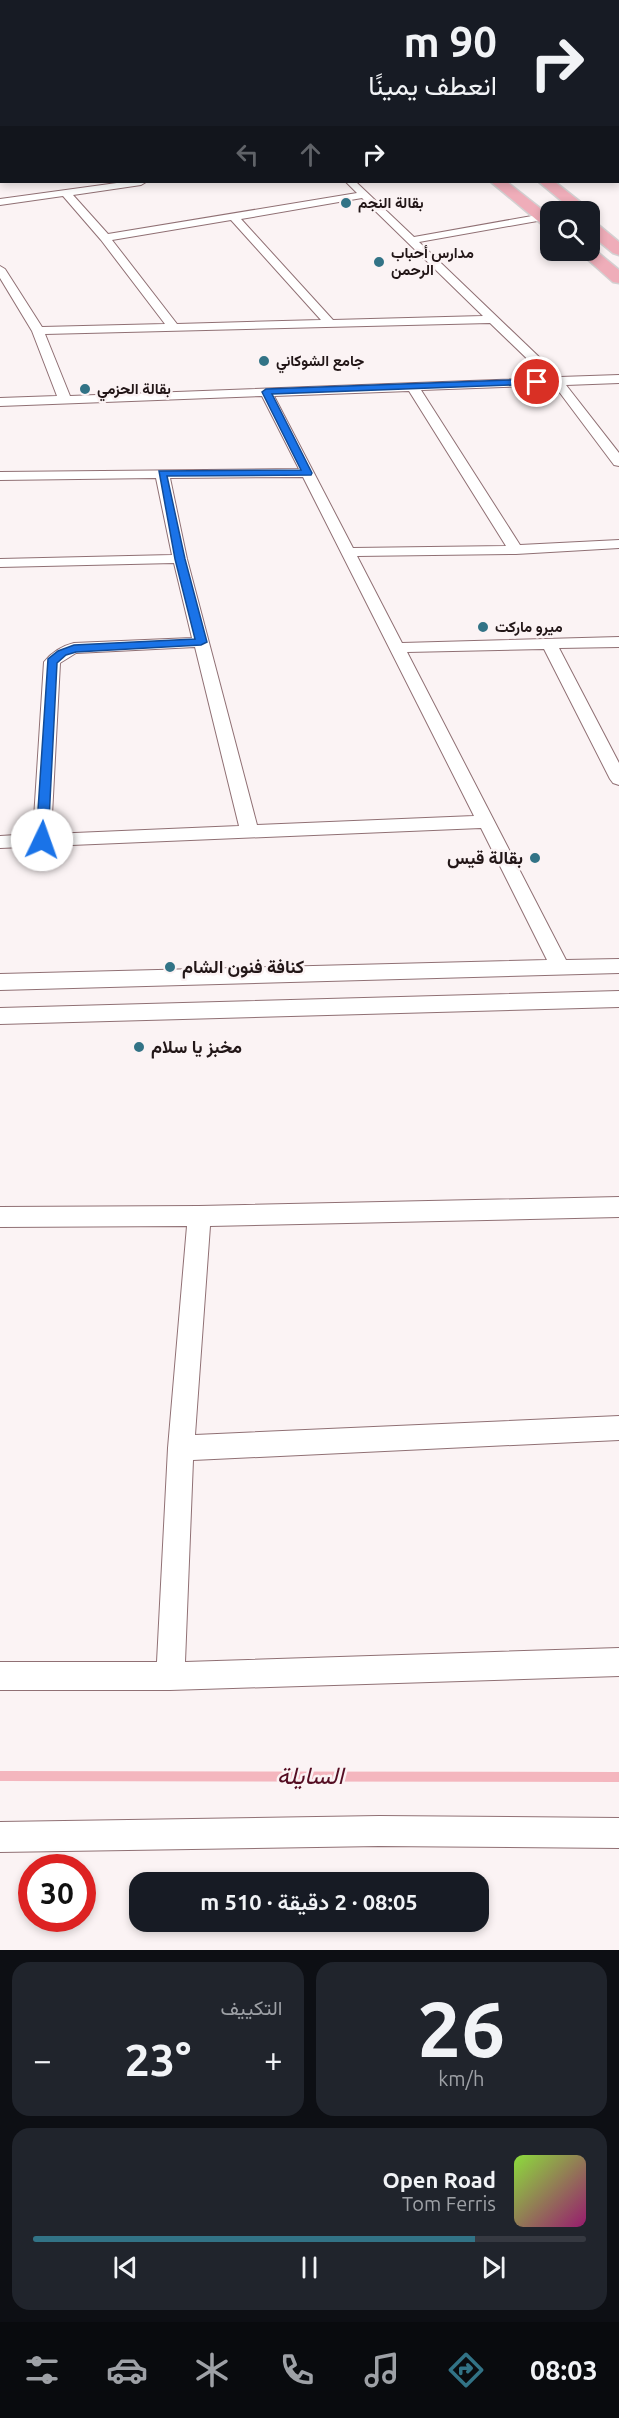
<!DOCTYPE html>
<html lang="ar">
<meta charset="utf-8">
<style>
body{margin:0;font-family:Ubuntu,Vazirmatn,sans-serif;background:#20242c;color:#f1f3f6;direction:rtl;height:100vh;display:flex;flex-direction:column;font-size:22px;white-space:nowrap}
*{box-sizing:border-box;margin:0}
p{font-size:20px;color:#9ea1a6}
.icon{flex:none;width:33px;height:33px;fill:none;stroke:currentColor;stroke-width:2;stroke-linecap:round;stroke-linejoin:round}
.map{position:relative;height:1950px;overflow:hidden;direction:ltr}
.panel{display:flex;flex-direction:column;gap:12px;padding:12px;background:#0d0f14;flex:1}
.panel>*{flex:none}
.top-card{position:absolute;left:0px;top:0px;width:620px;height:183px;box-shadow:0 3px 9px #0003;direction:rtl;background:#171b24;color:#f1f3f6;overflow:hidden}
.fabs{position:absolute;left:540px;top:201px;display:grid;gap:12px}
.fabs a{display:grid;place-items:center;width:60px;height:60px;border-radius:12px;background:#171b24;box-shadow:0 3px 9px #0003;font-size:30px}
.speed{position:absolute;left:18px;top:1854px;display:flex;gap:12px;font-size:30px;font-weight:700;text-align:center}
.speed>*{display:grid;place-content:center;width:78px;height:78px;border-radius:50%;background:#171b24;box-shadow:0 3px 9px #0003;line-height:1}
.speed .limit{border:9px solid #d22;background:#fff;color:#111}
.pin{position:absolute;display:grid;place-items:center;width:51px;height:51px;color:#fff;margin:-26px;border:3px solid #fff;border-radius:50%;box-shadow:0 2px 6px #0007}
.me{position:absolute;width:66px;margin:-33px;rotate:3deg;stroke-linejoin:round;filter:drop-shadow(0 0 4px #0008)}
.turn{display:flex;align-items:center;gap:21px;height:126px;padding:0 24px;font-size:27px}
.turn .icon{width:78px;height:78px;stroke-width:2.5}
.turn b{display:block;font-size:42px;line-height:51px}
.lanes{display:flex;align-items:center;height:57px;padding:0 24px;background:#0003;justify-content:center;gap:30px;direction:ltr}
.lanes .off{opacity:.35}
.big{font-size:45px;font-weight:600;line-height:1.1}
.panel .widget{flex:1;display:flex;flex-direction:column;justify-content:center;gap:9px;min-width:0;padding:0 21px;border-radius:18px;background:#20242c}
.panel .dial{align-items:center;gap:0}
.dial b{font-size:78px;line-height:1}
.song{display:flex;align-items:center;gap:18px}
.cover{width:72px;height:72px;border-radius:9px;background:linear-gradient(135deg,hsl(90 70% 55%),hsl(320 70% 35%))}
.played{height:6px;border-radius:3px;background:linear-gradient(90deg,#327386 80%,#363941 80%)}
.keys{display:flex;justify-content:space-around;direction:ltr}
.heat{display:flex;justify-content:space-between;align-items:center;font-size:33px;direction:ltr}
.panel .tiles{flex:1;display:grid;gap:12px;grid-template-columns:1fr 1fr}
.widget:last-child{grid-column:span 2}
.trip{position:absolute;left:129px;top:1872px;width:360px;height:60px;border-radius:18px;background:#171b24;box-shadow:0 3px 9px #0003;font-weight:600;line-height:60px;text-align:center;direction:rtl}
.menu{display:flex;height:96px;justify-content:space-around;align-items:center;background:#090b0e;color:#9ea1a6}
.menu .icon{width:42px;height:42px}
.menu .selected{color:#327386}
.menu b{font-size:27px;color:#f1f3f6}
.map>svg:first-child{display:block}
.lines{fill:none;stroke-linecap:round;stroke-linejoin:round}
.stream{stroke:#f4b6be;stroke-width:10}
.street-casing{stroke:#907074;stroke-width:2}
.primary-casing{stroke:#d3d0d1;stroke-width:3}
.highway-casing{stroke:#d3d0d1;stroke-width:3}
.street{fill:#fff;fill-rule:evenodd}
.primary{fill:#efadb9;fill-rule:evenodd}
.highway{fill:#e4778b;fill-rule:evenodd}
.route{fill:#1a73e8;stroke:#114b97;stroke-width:1.5}
.poi-dot{fill:#327386;stroke:#fbf3f4;stroke-width:2}
.labels{text-anchor:middle;stroke-width:5;stroke-linejoin:round;paint-order:stroke}
.far-poi-label{font-size:15px;font-weight:bold;fill:#221617;stroke:#fbf3f4;text-anchor:start}
.poi-label{font-size:18px;font-weight:bold;fill:#221617;stroke:#fbf3f4;text-anchor:start}
.near-water-label{font-size:24px;font-style:italic;fill:#540d22;stroke:#fbf3f4}
</style>
<div class="map">
<svg width="619" height="1950" viewBox="0 0 619 1950">
<rect width="100%" height="100%" fill="#fbf3f4"/>
<g class="lines">
<!-- stream -->
<path class="stream" d="M0,1776L619,1777"/>
<defs>
<path id="street" d="M144,0H152L153,2H145Z
M226,0H234V2H226Z
M311,0H333L309,2Z
M0,27H2V31H0Z
M0,57L2,58V63H0Z
M0,91H2V97H0Z
M124,182H146L141,185L73,195L108,234L357,193L346,182H356L414,237L543,214L548,217L543,220L419,242L560,377L619,375V383L566,385L619,453V466L614,465L554,385L421,390L520,545L619,540V548L516,554L357,556L402,643L619,637V647L559,648L619,763V785L613,783L610,779L544,649L407,652L566,960L619,959V973L0,990V974L547,960L481,828L0,848V836L33,834L44,662C52,652 62,646 74,643L192,638L174,563L0,567V559L172,555L156,478L0,480V472L299,469L262,396L0,406V398L57,396L32,331L0,278V266L5,269L42,327L165,324L101,240L63,196L0,205V199ZM362,198L483,316L333,320L241,219ZM231,220L321,320L177,324L112,240ZM490,323L547,378L70,396L45,334ZM409,391L506,546L353,548L274,396ZM303,477L474,816L257,825L187,559L170,478ZM195,647L239,826L51,834L60,663L76,653Z
M619,991V1007L0,1024V1008Z
M619,1197V1217L210,1226L195,1435L619,1416V1440L193,1460L185,1662L619,1648V1676L170,1690H0V1662H157L168,1448L187,1226L0,1227V1207L199,1206Z
M379,1816L619,1818V1848L379,1846L0,1852V1822Z"/>
<path id="primary" d="M326,0H338L339,2H327Z
M360,0H372V2H360Z
M491,182H507L550,216V228L544,226Z
M539,182H555L593,212L590,216V212H575Z
M590,221L596,223L619,242V255L613,253L590,234Z
M590,246L619,270V283L613,282L577,250H590Z"/>
<path id="highway" d="M618,57H619V65H618Z
M0,140H2V150H0Z"/>
</defs>
<!-- street casing -->
<use href="#street" class="street-casing"/>
<!-- primary casing -->
<use href="#primary" class="primary-casing"/>
<!-- highway casing -->
<use href="#highway" class="highway-casing"/>
<!-- street -->
<use href="#street" class="street"/>
<!-- primary -->
<use href="#primary" class="primary"/>
<!-- highway -->
<use href="#highway" class="highway"/>
</g>
<!-- route -->
<path class="route" d="M537,379L541,382L540,384L272,394L312,473L311,475L167,476L185,559L207,642L201,645L76,652L66,655L57,663L48,840L47,844H38L36,840L48,659L58,651L74,645L195,639L175,559L159,471L301,470L262,392L266,389Z"/>
<!-- markers -->
<g class="poi-dot">
<circle cx="346" cy="203" r="6"/>
<circle cx="379" cy="262" r="6"/>
<circle cx="264" cy="361" r="6"/>
<circle cx="85" cy="389" r="6"/>
<circle cx="483" cy="627" r="6"/>
<circle cx="535" cy="858" r="6"/>
<circle cx="170" cy="967" r="6"/>
<circle cx="139" cy="1047" r="6"/>
</g>
<g class="labels">
<!-- far-poi labels -->
<g class="far-poi-label">
<text x="358" y="208">بقالة النجم</text>
<text x="391" y="258">مدارس أحباب<tspan x="391" dy="17">الرحمن</tspan></text>
<text x="276" y="366">جامع الشوكاني</text>
<text x="97" y="394">بقالة الحزمي</text>
<text x="495" y="632">ميرو ماركت</text>
</g>
<!-- poi labels -->
<g class="poi-label">
<text x="523" y="864" text-anchor="end">بقالة قيس</text>
<text x="182" y="973">كنافة فنون الشام</text>
<text x="151" y="1053">مخبز يا سلام</text>
</g>
<!-- near-water labels -->
<g class="near-water-label">
<text x="310" y="1784">السايلة</text>
</g>
</g>
</svg>
<div class="fabs">
<a><svg class="icon" aria-label="search" viewBox="0 0 24 24"><circle cx="10" cy="10" r="6"/><path d="M15 15l6 6"/></svg></a>
</div>
<div class="speed"><div class="limit">30</div></div>
<div class="pin" style="left:537px;top:382px;background:#d93025"><svg class="icon" aria-label="arrive" viewBox="0 0 24 24"><path d="M6 21V4h12l-3 4 3 4H6"/></svg></div>
<svg class="me" style="left:42px;top:840px" viewBox="-20 -20 40 40"><circle r="19" fill="#fff"/><path d="M0-13L10 11 0 6-10 11z" fill="#1a73e8"/></svg>
<div class="trip">08:05 · 2 دقيقة · 510 m</div>
<div class="top-card">
<div class="turn"><svg class="icon" aria-label="right" viewBox="0 0 24 24"><path d="M7 20v-9h11M14 6l5 5-5 5"/></svg><div><b>90 m</b>انعطف يمينًا</div></div>
<div class="lanes"><svg class="icon off" aria-label="left" viewBox="0 0 24 24"><path d="M17 20v-9H6M10 6l-5 5 5 5"/></svg><svg class="icon off" aria-label="ahead" viewBox="0 0 24 24"><path d="M12 20V5M6 11l6-6 6 6"/></svg><svg class="icon" aria-label="right" viewBox="0 0 24 24"><path d="M7 20v-9h11M14 6l5 5-5 5"/></svg></div>
</div>
</div>
<section class="panel">
<div class="tiles">
<div class="widget dial"><b>26</b><p>km/h</p></div>
<div class="widget"><p>التكييف</p>
<div class="heat"><a>−</a><b class="big">23°</b><a>+</a></div>
</div>
<div class="widget">
<div class="song"><i class="cover"></i><div><b>Open Road</b><p>Tom Ferris</p></div></div>
<div class="played"></div>
<div class="keys"><svg class="icon" aria-label="previous" viewBox="0 0 24 24"><path d="M18 5L8 12l10 7zM5 5v14"/></svg><svg class="icon" aria-label="pause" viewBox="0 0 24 24"><path d="M8 5v14M16 5v14"/></svg><svg class="icon" aria-label="next" viewBox="0 0 24 24"><path d="M6 5l10 7-10 7zM19 5v14"/></svg></div>
</div>
</div>
</section>
<nav class="menu">
<b>08:03</b>
<svg class="icon selected" aria-label="directions" viewBox="0 0 24 24"><path d="M12 3l9 9-9 9-9-9zM9 14v-3h6M13 9l2 2-2 2"/></svg>
<svg class="icon" aria-label="music" viewBox="0 0 24 24"><path d="M9 18V5l10-2v13"/><circle cx="6" cy="18" r="3"/><circle cx="16" cy="16" r="3"/></svg>
<svg class="icon" aria-label="phone" viewBox="0 0 24 24"><path d="M5 4h4l2 5-3 2q2 4 5 5l2-3 5 2v4C11 20 4 13 5 4z"/></svg>
<svg class="icon" aria-label="climate" viewBox="0 0 24 24"><path d="M12 3v18M4 7l16 10M4 17L20 7"/></svg>
<svg class="icon" aria-label="car" viewBox="0 0 24 24"><path d="M5 17H2v-5l4-1 3-4h7l3 4 3 1v5h-3M9 17h6M6 11h13"/><circle cx="7" cy="17" r="2"/><circle cx="17" cy="17" r="2"/></svg>
<svg class="icon" aria-label="filters" viewBox="0 0 24 24"><path d="M4 7h16M4 17h16"/><circle cx="9" cy="7" r="2"/><circle cx="15" cy="17" r="2"/></svg>
</nav>
